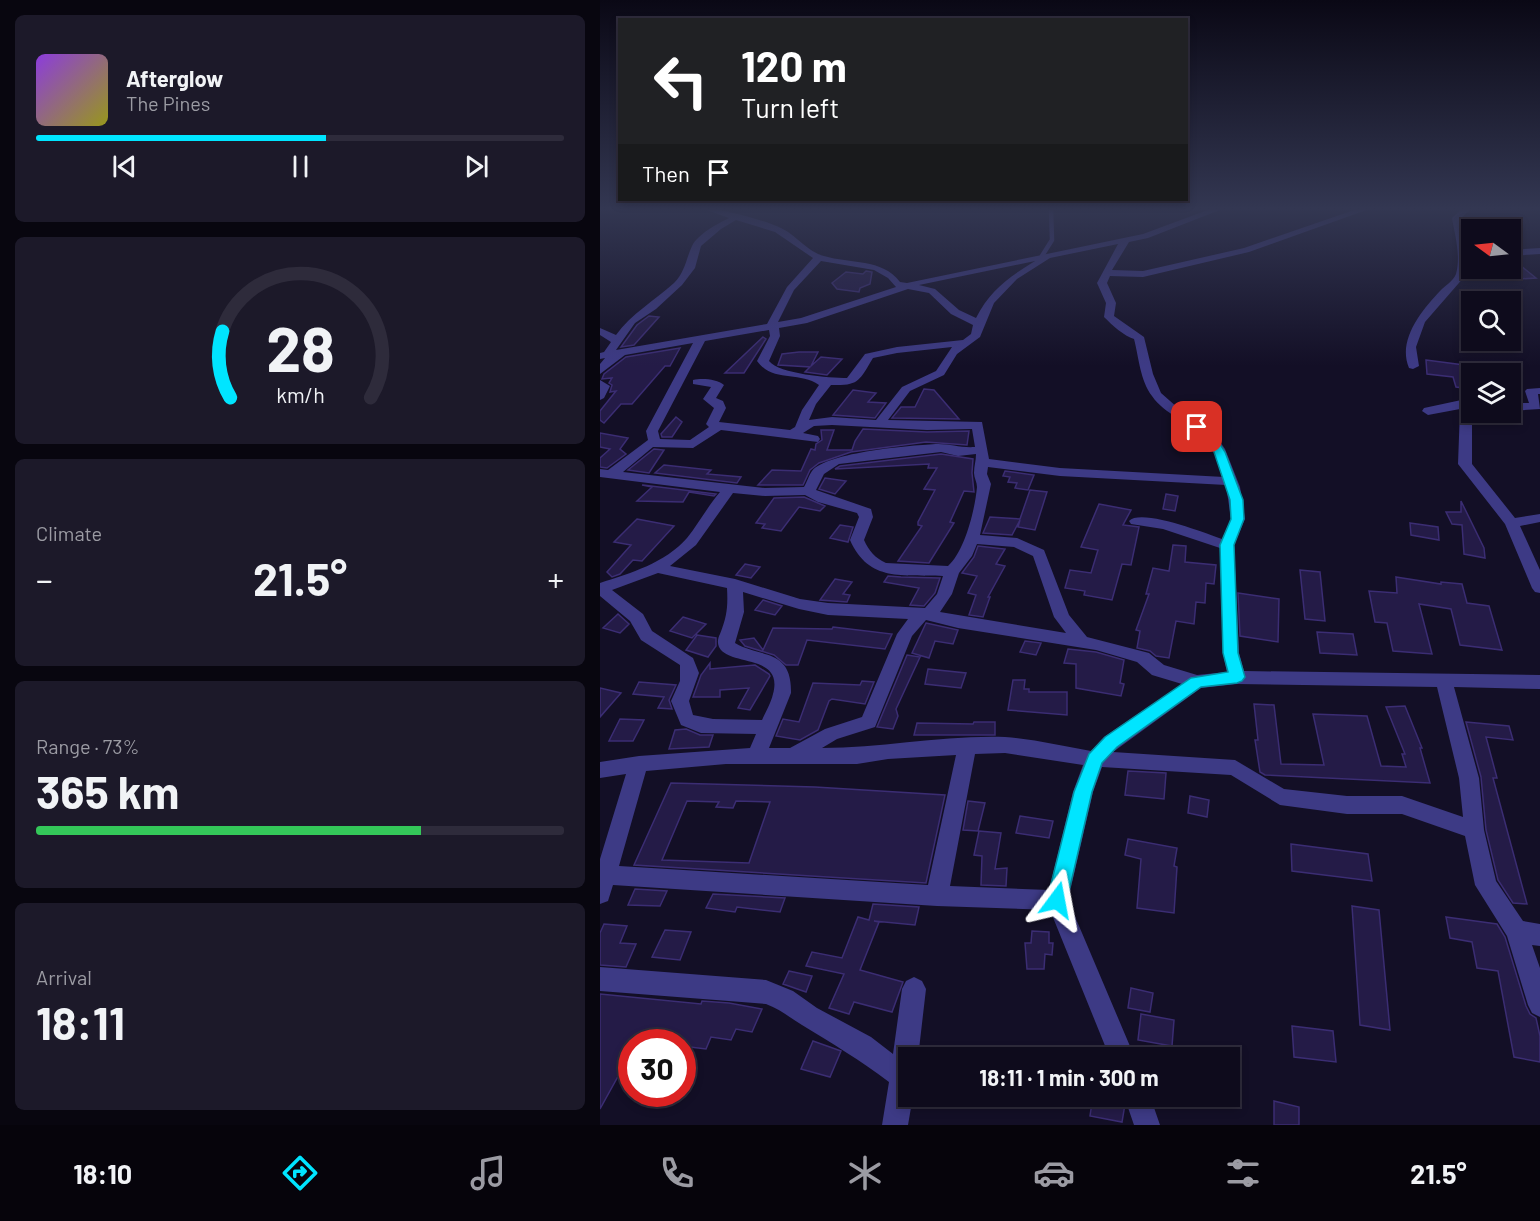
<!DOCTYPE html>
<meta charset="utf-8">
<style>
body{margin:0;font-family:Barlow,sans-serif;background:#1c1929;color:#f1f3f6;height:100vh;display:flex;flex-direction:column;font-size:22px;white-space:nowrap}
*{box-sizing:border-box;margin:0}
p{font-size:20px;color:#9b9ba3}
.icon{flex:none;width:33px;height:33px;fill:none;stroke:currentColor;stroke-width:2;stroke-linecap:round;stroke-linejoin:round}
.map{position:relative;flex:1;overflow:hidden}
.drawer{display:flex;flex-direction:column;gap:15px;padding:15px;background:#08060f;width:600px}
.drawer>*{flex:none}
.banner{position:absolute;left:18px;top:18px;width:570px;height:183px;border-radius:0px;box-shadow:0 3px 9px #0003,0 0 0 2px #2e2b3b;background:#202124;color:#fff;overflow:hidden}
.needle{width:39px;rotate:285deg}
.buttons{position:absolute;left:861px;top:219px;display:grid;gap:12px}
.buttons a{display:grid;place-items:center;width:60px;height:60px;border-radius:0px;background:#0e0b1c;box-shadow:0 3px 9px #0003,0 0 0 2px #2e2b3b;font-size:30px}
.speed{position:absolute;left:18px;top:1029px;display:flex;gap:12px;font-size:30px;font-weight:700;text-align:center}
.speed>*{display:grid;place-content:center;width:78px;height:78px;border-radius:50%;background:#0e0b1c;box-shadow:0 3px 9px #0003,0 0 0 2px #2e2b3b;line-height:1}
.speed .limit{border:9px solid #d22;background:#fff;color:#111}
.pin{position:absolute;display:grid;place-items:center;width:51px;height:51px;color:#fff;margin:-26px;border-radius:12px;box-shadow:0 3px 9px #0006}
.me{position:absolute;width:66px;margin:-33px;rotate:13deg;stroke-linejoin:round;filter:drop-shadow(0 0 4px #0008)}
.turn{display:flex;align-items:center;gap:21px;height:126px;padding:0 24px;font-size:27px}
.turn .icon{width:78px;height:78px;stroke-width:2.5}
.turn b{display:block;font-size:42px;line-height:51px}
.then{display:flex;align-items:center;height:57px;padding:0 24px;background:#0003;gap:12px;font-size:22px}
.big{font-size:45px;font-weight:700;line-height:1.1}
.drawer .widget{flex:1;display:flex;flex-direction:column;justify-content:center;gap:9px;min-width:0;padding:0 21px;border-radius:9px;background:#1c1929}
.drawer .dial{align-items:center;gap:0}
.dial svg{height:156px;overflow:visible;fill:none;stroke:#2e2b3b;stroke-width:7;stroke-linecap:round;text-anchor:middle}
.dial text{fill:#f1f3f6;stroke:none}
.song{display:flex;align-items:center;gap:18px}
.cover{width:72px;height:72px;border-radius:9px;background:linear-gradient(135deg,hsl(270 70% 55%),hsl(60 70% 35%))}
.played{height:6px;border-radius:3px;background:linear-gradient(90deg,#00e5ff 55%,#2e2b3b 55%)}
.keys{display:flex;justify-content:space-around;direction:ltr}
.heat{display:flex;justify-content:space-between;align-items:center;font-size:33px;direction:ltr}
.charge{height:9px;border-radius:4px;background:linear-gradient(90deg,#34c759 73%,#2e2b3b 0)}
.trip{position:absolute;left:298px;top:1047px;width:342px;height:60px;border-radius:0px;background:#0e0b1c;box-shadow:0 3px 9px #0003,0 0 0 2px #2e2b3b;font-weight:700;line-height:60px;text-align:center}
.tab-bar{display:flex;height:96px;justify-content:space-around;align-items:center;background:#06040b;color:#9b9ba3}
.tab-bar .icon{width:42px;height:42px}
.tab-bar .current{color:#00e5ff}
.tab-bar b{font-size:27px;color:#f1f3f6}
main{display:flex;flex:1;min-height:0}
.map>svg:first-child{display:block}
.building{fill:#241b47;stroke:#3b2d73;stroke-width:1.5;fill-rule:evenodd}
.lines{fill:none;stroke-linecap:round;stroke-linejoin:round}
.lane{stroke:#3d3a85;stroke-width:4.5}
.street{fill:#3d3a85;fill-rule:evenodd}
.route{fill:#00e5ff;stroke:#0095a6;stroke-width:1.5}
</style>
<main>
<section class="drawer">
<div class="widget">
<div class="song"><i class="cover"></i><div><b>Afterglow</b><p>The Pines</p></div></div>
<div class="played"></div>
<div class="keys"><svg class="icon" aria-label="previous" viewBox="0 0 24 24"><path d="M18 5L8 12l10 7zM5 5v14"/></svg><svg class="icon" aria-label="pause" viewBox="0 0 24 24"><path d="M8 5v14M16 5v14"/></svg><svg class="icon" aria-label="next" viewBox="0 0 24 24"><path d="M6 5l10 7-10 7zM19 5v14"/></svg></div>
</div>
<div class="widget dial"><svg viewBox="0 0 100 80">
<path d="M14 69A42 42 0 1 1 86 69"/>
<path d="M14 69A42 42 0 0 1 10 35" stroke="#00e5ff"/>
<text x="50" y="56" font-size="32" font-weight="700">28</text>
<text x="50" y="72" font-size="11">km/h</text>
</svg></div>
<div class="widget"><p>Climate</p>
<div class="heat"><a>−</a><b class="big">21.5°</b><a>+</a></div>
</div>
<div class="widget"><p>Range · 73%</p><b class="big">365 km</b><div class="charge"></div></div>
<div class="widget"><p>Arrival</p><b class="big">18:11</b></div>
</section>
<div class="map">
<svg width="940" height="1125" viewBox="0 0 940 1125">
<rect width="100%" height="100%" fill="#130f26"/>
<!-- building -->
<path class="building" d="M910,258H911L936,278L918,279L910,273Z
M266,271L272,272L270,284L260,288L259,292L237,289L232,283L246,272L263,274Z
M49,316L59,317L34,345L21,347L37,325Z
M163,337L166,339L144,373H125Z
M80,348L70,366H65L32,404H21L4,423L0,420V411L16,391L10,392L12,385L9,383L12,378L2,379L4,374L26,357Z
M199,352H218L211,366L221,357L242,359L227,375L205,372L210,367L178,365L182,354Z
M826,360L864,365L871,389L856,387L853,377L827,374Z
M324,389L334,390L359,419L292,418L301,407H315Z
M253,390L276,393L268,402L286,403L275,418L233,415Z
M76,417L82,422L72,437H62L61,434Z
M263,429L327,432L369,431L367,445L326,442L251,452L219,463L210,470L203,485H158L172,470L201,471L211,449L215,450L216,444L222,440L221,430H234L227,450H252L255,441Z
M0,433L28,438L20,449L26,454L7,468L0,467V458L10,449L0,447Z
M54,449L64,450L49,473L28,470Z
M341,454L373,459L372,473L374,492L364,491L350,522L354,523L329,563L298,561L322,526L318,525V522L335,490L324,489L337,468H328L329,464L235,469L240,466Z
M64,465L111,470L107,474L141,477L137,483L55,473Z
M405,471L434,475L428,490L415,488L417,483L408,482L410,477L403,476Z
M225,478L246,481L235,494L219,489Z
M42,485H43L116,494L114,496L89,492L83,502L37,501L52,487Z
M430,490L447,492L435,530L418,527L420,520L412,535L383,533L390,517L420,519Z
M566,494L578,496L575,511L563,509Z
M204,497L225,506L220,511L199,507L181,531L162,528L165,524L156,523L174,498Z
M861,501L884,548L885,558L864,554L862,525L852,524L846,512H861Z
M499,504L531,510L523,525L539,527L531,565L522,564L512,600L484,595L485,591L465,588L470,570L491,573L498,550L481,547Z
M37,519L74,526L42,561L33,560L20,574L12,577L7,572L31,545L14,542Z
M810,523L838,527L839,540L811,535Z
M240,525L253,527L248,542L230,538Z
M573,545L586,546L585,562L616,565L614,584L606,583L605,603L596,602L594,624L576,621L569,658L556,656L550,651L537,648L540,631L536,630L549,594H546L553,568L569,571Z
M378,546L405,549L396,564L405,566L388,597H390L383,617L369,615L376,595L368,593L377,576L362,573L374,557Z
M145,564L160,567L151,578L136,575Z
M700,570L720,572L725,621L705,619Z
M288,576L301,577L340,578L335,593L324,606L310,605L319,588L284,582Z
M796,577L841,584V582L862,584L867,603L889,606L902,650L860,645L851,609L819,604L832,654L793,651L787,623L775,622L769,591L797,593Z
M235,579L252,582L243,594L250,595L247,602L220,600Z
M638,593L679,599L678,642L640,636Z
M163,600L182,606L175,615L155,610Z
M18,614L29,624L20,633L3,628Z
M83,617L106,624L92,638L70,631Z
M326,623L358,630L353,644L335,641L329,658L312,653Z
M233,627L292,634L285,649L207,640L198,665H186L174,655L145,646L140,640L154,638L163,650L173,628L232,629Z
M717,632L753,634L757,655L720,653Z
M97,635L116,638V646L108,657L86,650Z
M425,641L441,643L436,655L420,652Z
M468,649L496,652L524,660L520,683L524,684L521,696L476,688V664L464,663Z
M307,655L320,657L296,709L298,716L293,729L277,727Z
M110,663V669L155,665L169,674L170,676L150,710L138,708L149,688L120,690V697H93L101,675Z
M328,669L366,673L361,688L325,684Z
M413,680H425L424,689H429V692H467V715L408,710Z
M262,681L274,682L265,704L232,699L229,701L218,730L200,740L176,736L183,719L199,722L213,683L260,685Z
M39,682L76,685L69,700L72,709L58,708L64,697L33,694Z
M0,688L21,693L0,717Z
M654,704L674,705L681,764L724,765L713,714L767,716L781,766L806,767L802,754H805L786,707L805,706L822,748H820L830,783L665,775L660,772L655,740H658Z
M20,719L44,720L33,741H9Z
M374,722H395V735H314L317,723L373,724Z
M866,722L909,726L913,740L886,737L897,778H893L927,904L913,903L898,880L886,830L881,777Z
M86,729L100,735H113L109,747L69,749L75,730Z
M528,771L566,773L564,799L525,795Z
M71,783L215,787L345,795L326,883L34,865ZM87,801L119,802L116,807L133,808L136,801L170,802L149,863L62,860Z
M590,796L609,800L607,817L588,813Z
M368,801L385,803L378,831L363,830Z
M420,816L453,821L449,838L416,833Z
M379,831L401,833L395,869L407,868L406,886L381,885L382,856L374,855Z
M528,839L577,848L574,866L577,867L574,913L537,908L541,859L525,855Z
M691,844L768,854L772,881L692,871Z
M35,889L67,891L60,906L28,905Z
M113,894L185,898L180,912L137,907L135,912L106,908Z
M273,904L319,907L315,925L274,921L279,922L260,970L303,982L292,1012L254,1002L249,1014L229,1008L244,974L206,966L212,952L242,958L258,917L269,920Z
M752,906L779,910L790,1030L760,1025Z
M846,917L897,924L905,937L926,1006L930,1014L936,1018L940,1036V1062L914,1057L898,971L877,968L872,942L850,938Z
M4,924L27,926L20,943L36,944L26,967L0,965V933Z
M65,930L91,932L80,960L52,957Z
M432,931L449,932V943H453L452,955L445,954L444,969H427L425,943H431Z
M189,971L212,976L206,992L183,984Z
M531,988L553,993L550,1012L528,1008Z
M0,994L101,1004L102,1001L129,1003L162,1009L152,1032L136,1029L131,1040L111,1037L106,1049L82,1046V1042H32V1051L0,1109Z
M541,1014L574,1020L572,1046L538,1040Z
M692,1026L733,1031L736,1062L694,1057Z
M213,1041L241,1051L230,1077L201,1069Z
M493,1096H522L525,1104L522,1122L490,1116Z
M674,1101L699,1107V1125H674Z"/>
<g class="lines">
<!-- lane -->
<path class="lane" d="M442,256L452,240L451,208"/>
<!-- street -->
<path class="street" d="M101,208C120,208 164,220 181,228C196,235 208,252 224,256C250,264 282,258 300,282L307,283L543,234L613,208H625L548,238L529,242L512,270L543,271L644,248L760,208H772L649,252L543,277L510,276L507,283L516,303L514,316L544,337L553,374L561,393L578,408L612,430L625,449L640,487L645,519L634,545L639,653L644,671L940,675V689L854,687L879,778L884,830L896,881L923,921L940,924V946L932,945L940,968V1017L932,1013L928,1005L907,936L875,885L865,836L802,814H747L680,805L631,775L502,767L493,792L468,900L535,1058H510L450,910L337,906L13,885L8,901L0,904V859L26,774L0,778V762L39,756L150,748L156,734L101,733L81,725L71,701L80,681V665L41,640L30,621L0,596V583C31,573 65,563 87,538C99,523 108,506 120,492L0,477V469L8,470L48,440L46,431L93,343L25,355L0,374V364L5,358L0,359V353L4,352L11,342L0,335V328L16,335C31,314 54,301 74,283C85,272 86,259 92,246C98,234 117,224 129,218ZM136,220L175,232L213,258L187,287L167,324L16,350L35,323L56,309L82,285L95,268L101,246L121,229ZM518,244L497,283L506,303L504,317C512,325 524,336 534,339C539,358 540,380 552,396C565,415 587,420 603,435C614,445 619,463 624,477L460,468L389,459L382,422L288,420L310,391L344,375L357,354L380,337L394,303L417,279L450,258ZM221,261L274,270L288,278L296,287L201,318L178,322L194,290ZM435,261C409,277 390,290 376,318L359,310L335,289L319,285ZM308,289L329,293L351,314L373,325L371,334L363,340L297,347L265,354L247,378C230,378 179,374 169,361L180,336L179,328L207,323ZM169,330L170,336L157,361C173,383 199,371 219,385L202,410L195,427L190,430L119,422L126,408L123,401L116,398L124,385C117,379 102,378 93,380V384L111,387L103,399L114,408L106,424L109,427L90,440L60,439L58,431L105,341ZM352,347L336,371L302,387L276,420L232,417L209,420L216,404L231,385C259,386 259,381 273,358L297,353ZM232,425L327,430L372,429L375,447C361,448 351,444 338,444C313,445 227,452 212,471C209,475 207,482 204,487L165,488L23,472L53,447L93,448L121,430L218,442L220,439L218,436L203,433L214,426ZM341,452L358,456L376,454C376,461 374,466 374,473C374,478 377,482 377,487C375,509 365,551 348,566L286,563C275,558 269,551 264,540L273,517L271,509L216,490L224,474L239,464ZM388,467L460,476L626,485L631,519L622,539C605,533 541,508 529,521L531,524L563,529L620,548L623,653L627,672L597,675L564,665L549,653L487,637L469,615L444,550L417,538L380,535L391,484L387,474ZM133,493L165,496L205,495L218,502L257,513L259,517L250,540C269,583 303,574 343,576L337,594L325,608L228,603L200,599L135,579L70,566L96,545ZM377,544L414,547L433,556L454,617L466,633L340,612L352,594L359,573L372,556ZM58,573L127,588C128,607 127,616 120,634C118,638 117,642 119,647C129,667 184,653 173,694C171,703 166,711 162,720L113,719L93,715L89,701L99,673L93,658L52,631L43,614L12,590ZM143,592L199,609L228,615L308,619L297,634L262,717L225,729L190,748H169L191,693C192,648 160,658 135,643L144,612ZM326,620L358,628L496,650L537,662L552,675L582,684L504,737L491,751C463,746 433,739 405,737C344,735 283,748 222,748L237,739L275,727L312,636ZM637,684L837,687L859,778L863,817L802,796H747L684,789L635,760L513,752L601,688ZM405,753L483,765L473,792L449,890L350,886L375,754ZM356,755L328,885L19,866L46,771L126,764H257L288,759Z
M863,208H872L860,219L866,253L865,276L825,322L816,347L819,366L813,369L809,368C797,340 822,310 840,291C845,286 854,280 856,274C861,256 855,235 852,218Z
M940,248V254L910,256V250Z
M0,380L10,386L4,398L0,400Z
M940,388V394H938L940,409L910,411V403H929L925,391L927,389Z
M866,399L872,400V464L915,518L940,514V522L920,526L940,570V593L935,592L932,588L905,524L858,464L860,409L828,415L822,411L824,408Z
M0,967L166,980L193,991L217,1008L271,1037L293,1054L302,989L306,981L314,977L322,981L326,989L318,1058H309V1096H313L308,1125H282L289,1082C260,1060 233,1044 202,1025C190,1018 180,1009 166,1004L0,991Z
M524,1096H550L560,1125H534Z"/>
</g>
<!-- sky -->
<linearGradient id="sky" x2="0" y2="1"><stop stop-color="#0a0815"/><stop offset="0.57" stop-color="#333752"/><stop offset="1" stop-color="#333752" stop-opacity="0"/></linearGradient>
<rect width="940" height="366" fill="url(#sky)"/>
<!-- route -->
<path class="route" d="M597,423L612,431L625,452L643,500L644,519L634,545L638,653L645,677L642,681L637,683L601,687L517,747L502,763L492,792L467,900L464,906L457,909L450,906L447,900L474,792L489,754L505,737L591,678L628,672L623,653L620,545L631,519L630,500L614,452L604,436L592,427Z"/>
</svg>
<div class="buttons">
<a><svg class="needle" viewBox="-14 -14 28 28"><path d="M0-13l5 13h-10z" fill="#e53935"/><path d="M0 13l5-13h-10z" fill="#9b9ba3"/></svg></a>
<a><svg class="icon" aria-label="search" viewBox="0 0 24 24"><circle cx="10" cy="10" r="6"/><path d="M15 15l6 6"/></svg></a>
<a><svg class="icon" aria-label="layers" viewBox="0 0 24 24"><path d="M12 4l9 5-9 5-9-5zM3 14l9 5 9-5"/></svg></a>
</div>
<div class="speed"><div class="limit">30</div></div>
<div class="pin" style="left:597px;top:427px;background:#d93025"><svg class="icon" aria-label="arrive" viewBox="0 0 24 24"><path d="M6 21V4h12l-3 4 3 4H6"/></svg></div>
<svg class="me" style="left:457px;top:900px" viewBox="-20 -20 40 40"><path d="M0-17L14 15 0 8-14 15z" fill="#00e5ff" stroke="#fff" stroke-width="4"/></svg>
<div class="trip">18:11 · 1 min · 300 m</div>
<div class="banner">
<div class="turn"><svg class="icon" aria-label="left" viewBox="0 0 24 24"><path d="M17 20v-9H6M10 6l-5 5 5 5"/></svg><div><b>120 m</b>Turn left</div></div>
<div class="then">Then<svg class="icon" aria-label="arrive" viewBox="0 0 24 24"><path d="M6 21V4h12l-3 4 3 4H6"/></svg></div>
</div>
</div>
</main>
<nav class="tab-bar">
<b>18:10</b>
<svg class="icon current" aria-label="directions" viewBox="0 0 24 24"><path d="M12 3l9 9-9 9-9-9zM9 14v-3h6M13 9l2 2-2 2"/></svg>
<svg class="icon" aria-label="music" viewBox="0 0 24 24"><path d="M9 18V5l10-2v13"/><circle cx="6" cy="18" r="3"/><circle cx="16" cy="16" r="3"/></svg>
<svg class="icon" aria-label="phone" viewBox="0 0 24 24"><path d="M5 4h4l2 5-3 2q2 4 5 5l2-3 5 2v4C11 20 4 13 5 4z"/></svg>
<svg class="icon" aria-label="climate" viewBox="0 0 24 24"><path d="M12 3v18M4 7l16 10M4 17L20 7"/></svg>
<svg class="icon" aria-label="car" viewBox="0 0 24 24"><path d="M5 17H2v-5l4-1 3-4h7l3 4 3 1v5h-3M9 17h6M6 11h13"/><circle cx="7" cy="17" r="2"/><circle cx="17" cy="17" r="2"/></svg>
<svg class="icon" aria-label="filters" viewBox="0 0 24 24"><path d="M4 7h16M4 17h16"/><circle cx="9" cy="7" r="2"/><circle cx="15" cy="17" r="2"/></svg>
<b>21.5°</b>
</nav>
